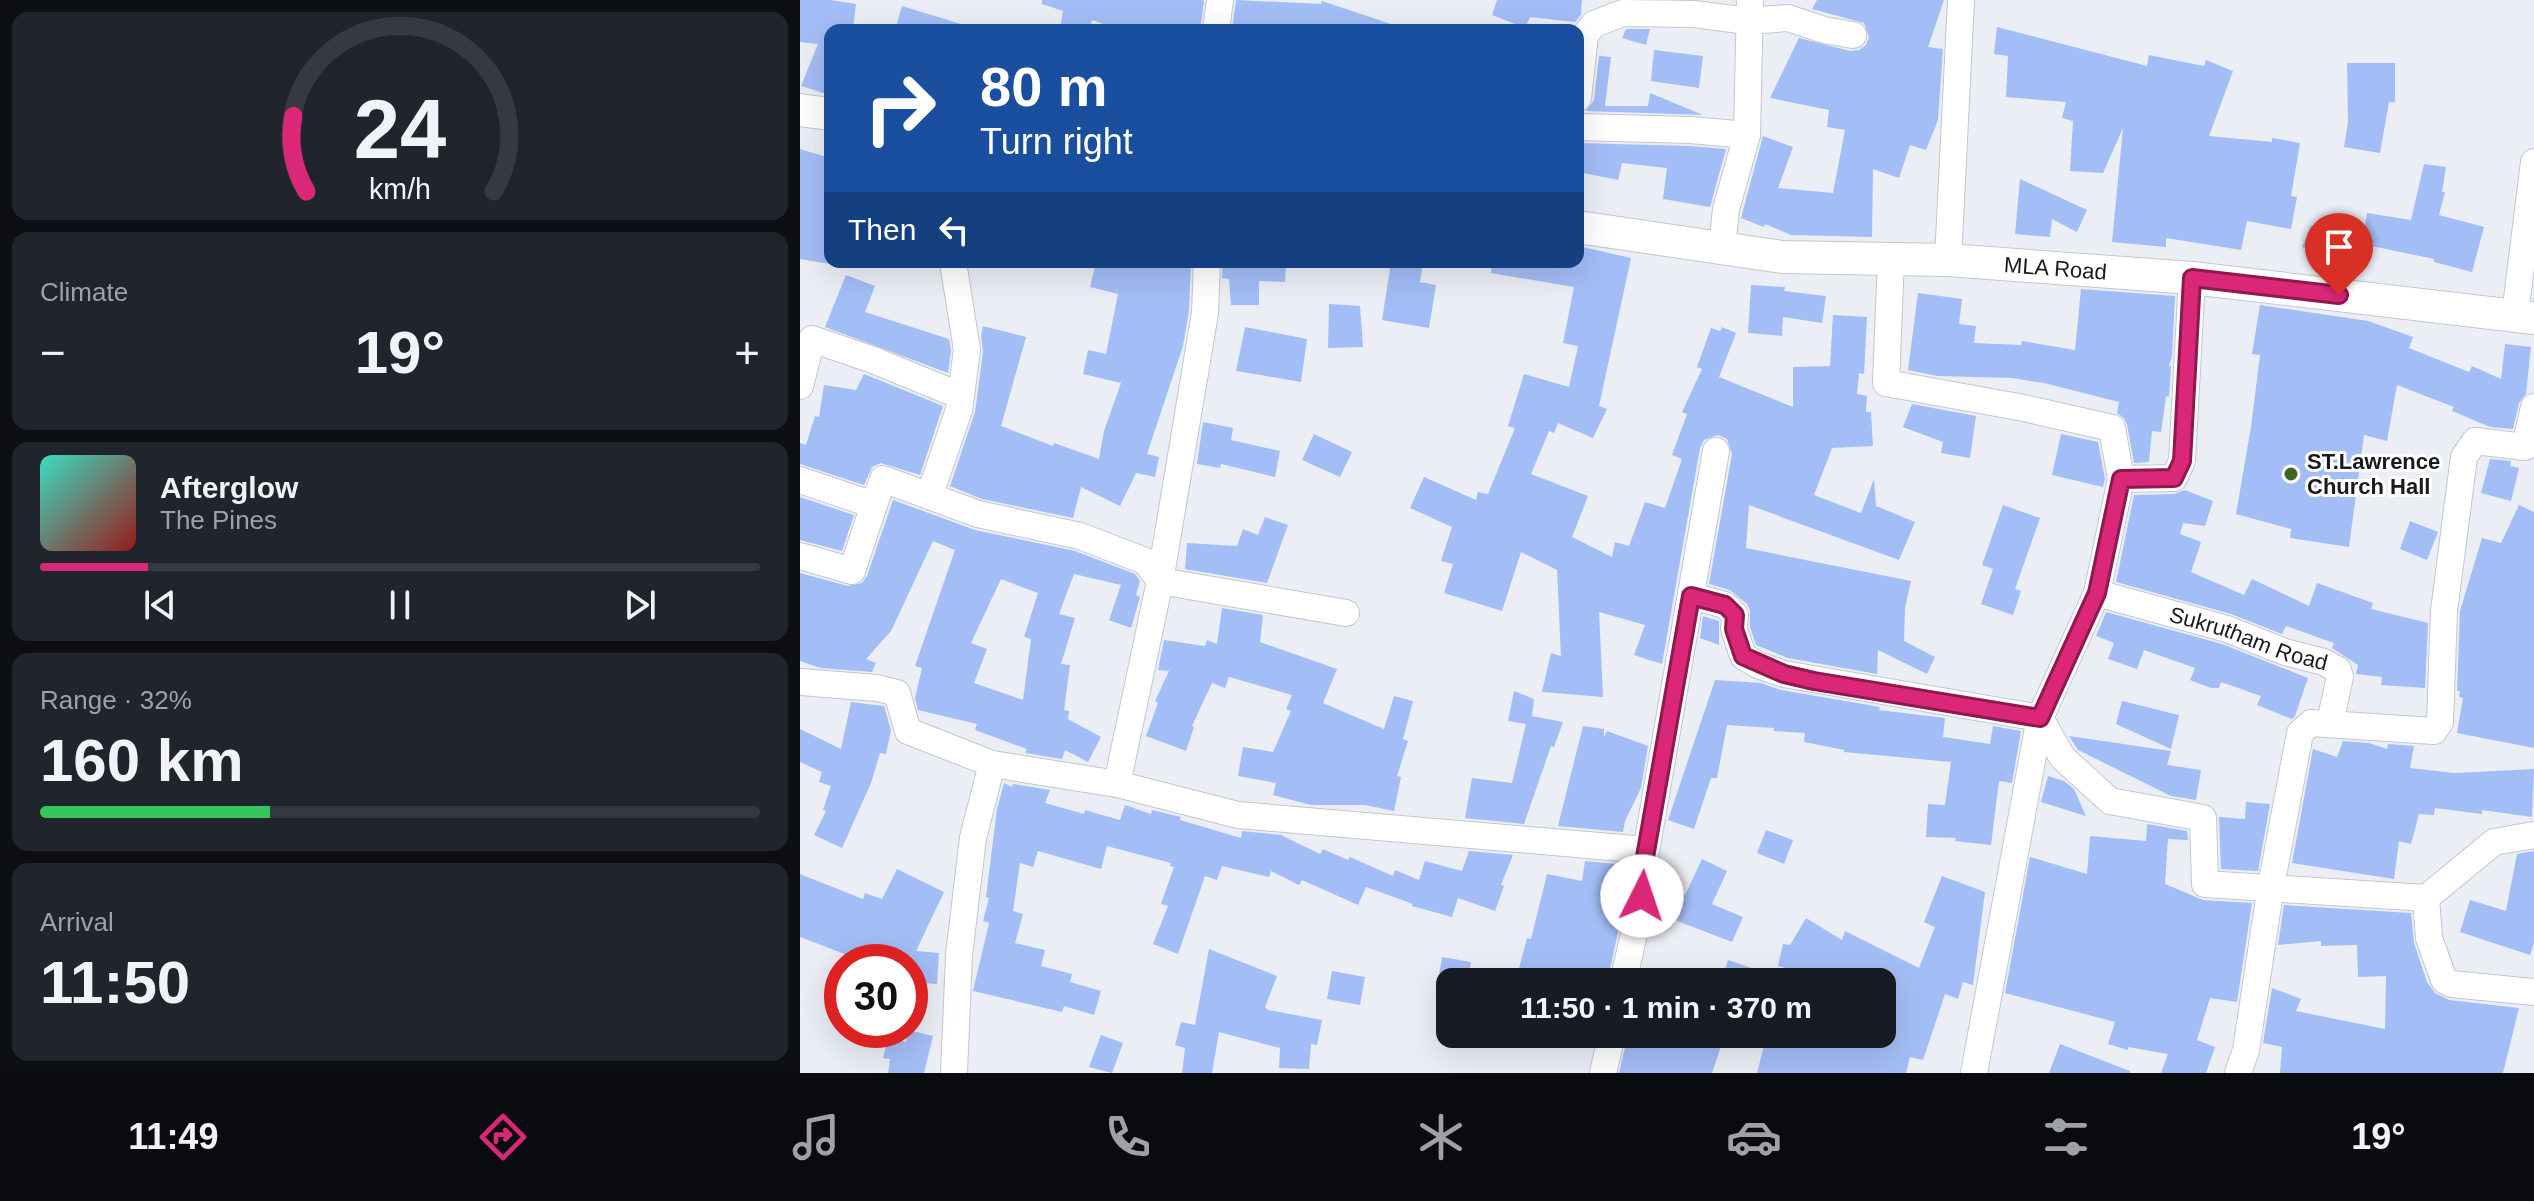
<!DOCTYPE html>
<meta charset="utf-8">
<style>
body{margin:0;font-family:Helvetica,sans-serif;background:#20242c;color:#f1f3f6;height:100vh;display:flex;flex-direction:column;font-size:30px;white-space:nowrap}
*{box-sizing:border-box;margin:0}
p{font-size:26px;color:#9ea1a6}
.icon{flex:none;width:44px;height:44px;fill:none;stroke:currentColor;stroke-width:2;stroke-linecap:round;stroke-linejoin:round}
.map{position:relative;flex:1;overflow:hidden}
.details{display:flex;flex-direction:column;gap:12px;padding:12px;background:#0d0f14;width:800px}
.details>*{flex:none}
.guide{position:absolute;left:24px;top:24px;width:760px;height:244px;border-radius:16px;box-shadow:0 8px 32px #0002;background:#1a4fa0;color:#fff;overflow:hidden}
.speed{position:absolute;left:24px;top:944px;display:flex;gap:16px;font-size:40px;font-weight:700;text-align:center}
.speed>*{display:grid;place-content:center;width:104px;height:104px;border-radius:50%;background:#171b24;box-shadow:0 8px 32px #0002;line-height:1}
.speed .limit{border:12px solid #d22;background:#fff;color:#111}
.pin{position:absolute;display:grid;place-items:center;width:68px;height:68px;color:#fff;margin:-82px -34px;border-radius:50% 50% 50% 0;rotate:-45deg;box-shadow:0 0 8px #0007}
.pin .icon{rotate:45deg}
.me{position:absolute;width:88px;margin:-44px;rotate:4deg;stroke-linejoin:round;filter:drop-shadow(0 0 6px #0008)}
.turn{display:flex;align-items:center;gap:28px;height:168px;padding:0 24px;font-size:36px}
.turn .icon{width:104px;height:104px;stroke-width:2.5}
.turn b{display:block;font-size:56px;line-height:68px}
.then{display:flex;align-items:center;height:76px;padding:0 24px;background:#0003;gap:16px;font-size:30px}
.big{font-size:60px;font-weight:700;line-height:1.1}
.details .tile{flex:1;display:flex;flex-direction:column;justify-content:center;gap:12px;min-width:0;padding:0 28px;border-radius:16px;background:#20242c}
.details .dial{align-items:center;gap:0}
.dial svg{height:208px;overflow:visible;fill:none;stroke:#363941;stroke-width:7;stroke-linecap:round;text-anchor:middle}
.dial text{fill:#f1f3f6;stroke:none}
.song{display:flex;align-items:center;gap:24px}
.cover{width:96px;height:96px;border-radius:12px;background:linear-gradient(135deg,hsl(170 70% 55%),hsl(0 70% 35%))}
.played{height:8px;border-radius:4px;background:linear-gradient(90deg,#db2777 15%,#363941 15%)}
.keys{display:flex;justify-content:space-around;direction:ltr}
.heat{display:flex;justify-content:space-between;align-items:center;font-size:44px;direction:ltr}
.charge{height:12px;border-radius:6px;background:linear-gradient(90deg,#34c759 32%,#363941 0)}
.trip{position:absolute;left:636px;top:968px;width:460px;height:80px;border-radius:16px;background:#171b24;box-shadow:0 8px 32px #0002;font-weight:700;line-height:80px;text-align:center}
.tabs{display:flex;height:128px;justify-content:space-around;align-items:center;background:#090b0e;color:#9ea1a6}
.tabs .icon{width:56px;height:56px}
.tabs .on{color:#db2777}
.tabs b{font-size:36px;color:#f1f3f6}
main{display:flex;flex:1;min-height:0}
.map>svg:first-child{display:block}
.building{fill:#a3bdf6;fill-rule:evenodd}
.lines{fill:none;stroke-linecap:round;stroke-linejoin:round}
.minor-casing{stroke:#c3c7cd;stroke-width:28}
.tertiary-casing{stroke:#c3c7cd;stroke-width:34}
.minor{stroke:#fff;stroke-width:26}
.tertiary{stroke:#fff;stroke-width:32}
.route-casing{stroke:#8e194d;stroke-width:20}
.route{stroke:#db2777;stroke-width:14}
.poi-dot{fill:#3d6622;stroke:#fff;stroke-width:3}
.labels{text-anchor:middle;stroke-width:6;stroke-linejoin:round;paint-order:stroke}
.street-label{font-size:22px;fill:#191a1d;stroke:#fff}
.poi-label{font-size:22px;font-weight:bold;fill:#191a1d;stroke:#fff;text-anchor:start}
</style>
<main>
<section class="details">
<div class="tile dial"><svg viewBox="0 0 100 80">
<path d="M14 69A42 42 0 1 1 86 69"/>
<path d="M14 69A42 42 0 0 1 9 40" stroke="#db2777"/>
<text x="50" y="56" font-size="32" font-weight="700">24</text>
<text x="50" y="72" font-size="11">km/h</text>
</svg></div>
<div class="tile"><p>Climate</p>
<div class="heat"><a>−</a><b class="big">19°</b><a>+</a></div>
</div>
<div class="tile">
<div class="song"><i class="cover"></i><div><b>Afterglow</b><p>The Pines</p></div></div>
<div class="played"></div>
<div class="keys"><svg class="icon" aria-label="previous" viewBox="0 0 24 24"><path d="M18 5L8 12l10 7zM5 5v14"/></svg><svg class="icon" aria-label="pause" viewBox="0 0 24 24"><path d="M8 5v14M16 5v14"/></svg><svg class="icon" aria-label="next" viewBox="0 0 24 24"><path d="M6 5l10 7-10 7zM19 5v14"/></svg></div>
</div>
<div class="tile"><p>Range · 32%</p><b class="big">160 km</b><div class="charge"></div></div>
<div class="tile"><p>Arrival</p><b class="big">11:50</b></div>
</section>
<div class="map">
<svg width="1734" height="1073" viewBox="0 0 1734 1073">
<rect width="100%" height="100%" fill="#ebeef5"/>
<!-- building -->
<path class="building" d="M0,0H30L56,4L53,30H30V95L1,86L18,44L0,42Z
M242,0H402L404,1L400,30H320L292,20L290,30H260L263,11L242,4Z
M436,0L521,4L522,1L597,26L596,30H432Z
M697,0H782L781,15L775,22L730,17L725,28L692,15Z
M1017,0H1144L1128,47L1143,49L1138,120L1126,150L1110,145L1099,178L1073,169L1072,237L991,235L965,224L964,227L941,218L963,136L993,147L978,188L1033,193L1045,130L1027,127L1029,110L970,98L999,38L1050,51L1059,50L1066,45L1069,37L1064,23L1012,9Z
M102,6L164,25L163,30H95Z
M1197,27L1347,66L1349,55L1404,66L1406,60L1433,71L1409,136L1472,142V138L1500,143L1491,196L1497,197L1491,229L1447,221L1441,250L1366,238V247L1312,242L1323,128L1303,173L1270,171L1273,121L1262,118L1266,102L1206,97L1208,56L1194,54Z
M826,29H850L846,45L822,38Z
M854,50L903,56L899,88L851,81Z
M799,56L811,57L805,106H848L850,93L903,115L786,111L794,100Z
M1547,63H1595V102H1589L1580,153L1544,147L1548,122Z
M778,143L890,146L926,149L910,207L863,199L867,168L822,163L818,180L778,172Z
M0,149L30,158V264L0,259Z
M1624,164L1646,167L1642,192H1645L1639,215L1684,227L1672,272L1634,262V259L1562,244L1567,213L1611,220Z
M1220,179L1287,210L1277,232L1252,219L1250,237L1215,234Z
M1511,226L1535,235L1526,256L1502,247Z
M778,246L831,258L799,406L807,409L793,438L758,423L754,433L749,431L731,474L788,496L772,537L812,557L815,542L829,546L845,502L865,508L882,459L872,455L887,414L882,412L902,369L897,367L911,328L920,331L922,327L936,333L919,377L993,407V367L1030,366L1033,315L1067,317L1064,374L1059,373L1057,394L1067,396L1066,412H1071L1073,446L1032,448L1014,495L1061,513L1074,479L1076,506L1115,522L1099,560L949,505L946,548L1111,581L1105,608L1104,641L1135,657L1127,674L1078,650L1077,674L988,658L956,645L950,627V610L947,604L930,590L909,584L932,454L927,439L918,435L904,440L900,448L862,664L834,655L845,625L799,612L803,697L742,692L751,653L761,656L757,570L721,552L702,611L644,593L653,564L641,561L652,527L610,508L624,477L676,500L678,492L688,494L715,428L708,426L724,374L769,387L778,346L763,343L774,287L691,273L692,262H778Z
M296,262H391L389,311L383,346L347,454L359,457L355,477L336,473L320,506L281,487L273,518L182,499L150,486L175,412L183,352L181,336L183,326L226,337L201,426L253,446L254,443L299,459L304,431L321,383L283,374L288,350L306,354L318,294L290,287Z
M423,262H486L485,282L459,281V305H431L429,279L422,278Z
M591,262H623L620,282L636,285L629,328L582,320Z
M46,275L75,286L65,312L149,339L151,350L148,373L25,327Z
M951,285L985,287L984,291L1026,296L1022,323L983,317L982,336L948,333Z
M1281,289L1375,296L1372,356L1369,366H1371L1369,397L1366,396L1361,432L1352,431L1349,462L1334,463L1327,424L1324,418L1317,413L1319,402L1244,383L1212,378L1137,376L1108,370L1118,293L1162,299L1159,324L1176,326L1174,343L1221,345L1222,341L1275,350Z
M529,304L560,306L563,347L528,348Z
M1460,305L1568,321L1613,337L1609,348L1669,372L1672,366L1701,379L1705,344L1731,347L1726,394L1719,403L1713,429L1690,427L1652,411L1654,407L1597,385L1587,441L1564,435L1549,547L1490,538L1491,529L1436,514L1451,427L1460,355L1452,354Z
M445,327L507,339L501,382L436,371Z
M64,374L143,406L120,475L81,463L72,467L64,485L0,464V443L6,445L15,416L19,417L24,385L56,390Z
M1112,404L1176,416L1170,458L1141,453L1143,442L1103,427Z
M403,422L433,428L431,440L480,451L475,477L421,464L420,468L397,464Z
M514,434L552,452L540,477L502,460Z
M1261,434L1298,442L1305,479L1303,487L1252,475Z
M1690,459L1711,461L1710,466L1719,468L1711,501L1681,493Z
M1385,490L1413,501L1405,526L1383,523L1380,534L1401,542L1391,572L1444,595L1452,579L1509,606L1517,583L1573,603L1571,609L1628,623L1625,688L1581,685L1582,677L1556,674L1558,665L1532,648L1534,643L1486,626L1482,634L1431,614L1316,582L1334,495L1374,494Z
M0,497L54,515L42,551L0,540Z
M93,500L175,530L275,551L335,574L340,581L336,595L340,597L331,628L309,620L321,585L274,574L259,614L275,618L261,664L270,665L264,710L269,711L268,719L301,737L288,762L265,750L262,759L225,753L227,749L175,730L177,724L118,710L115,698L122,668L115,666L155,550L133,541L91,631L66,659L76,663L72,672L21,668L0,661V573L48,586L62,583L67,576ZM201,579L238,593L224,637L231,639L223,700L174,683L187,649L171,643Z
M1203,505L1240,518L1215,589L1221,591L1213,615L1181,604L1193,569L1182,565Z
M1719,505L1734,512V748L1657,733L1663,698L1659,697L1660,691H1657L1660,611L1682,538L1701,543Z
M465,517L488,525L467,583L385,569L387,543L437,546L443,529L458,535Z
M1610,521L1638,532L1627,560L1600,549Z
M422,608L463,615L460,642L537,669L523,703L584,729L594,696L613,701L603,739L608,741L597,776L601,777L594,811L565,805H511L473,795L476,783L438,776L443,747L473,752L491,711L486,709L492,695L429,677L425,688L412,683L392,726L394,727L386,751L346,736L358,703L355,701L369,671L358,670L364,640L405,646L407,640L417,644Z
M1306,612L1422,644L1508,678L1495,716L1492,719L1457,705L1461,696L1421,682L1419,688H1411L1390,680L1395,668L1344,650L1337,669L1308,659L1314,643L1296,636Z
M903,616L919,621V645L900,638Z
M915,680L961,683L981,690L1080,707L1079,710L1145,718L1143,737L1190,744L1193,726L1221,731L1212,783L1199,781L1191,845L1155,841L1156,838L1126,837L1128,804L1145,805L1151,762L1044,752V750L1004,742L1005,733L974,731V728L927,725L917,778H911L894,829L868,820Z
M714,691L734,699L732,716L763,722L754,747L751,746L724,824L665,818L672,778L712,783L726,724L708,721Z
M1322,701L1379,715L1371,749L1316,724Z
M51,702L84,706L91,730L86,754L80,753L71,783L42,848L14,835L26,811L23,810L31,786L19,782L22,772L0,762V729L41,749Z
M783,726L804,729V737L807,731L848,746L841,788L825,821L823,832L758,826Z
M1269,736L1371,751L1367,765L1401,770L1396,800L1371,796L1278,750Z
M1543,741L1569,743L1587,749L1588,744L1614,746L1610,768L1654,773L1734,769L1732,817L1682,810V814L1635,808L1634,815L1619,814L1611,844L1599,841L1594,879L1492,863L1513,749L1537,757Z
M1248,776L1264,781L1274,789L1286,816L1241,802Z
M204,783L212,787L213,784L250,790L245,803L284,814L285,810L320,820L325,805L351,814L352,810L381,817L380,820L441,838L442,831L481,835L520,854L523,849L548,860L550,857L593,876L595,870L619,880L625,861L662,871L669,851L713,855L701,885L704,886L695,911L658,898L652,917L612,906L613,904L566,887L558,905L502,880L499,885L471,871L469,877L422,866L417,880L405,876L378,954L353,944L368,906L361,904L374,867L370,866L371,863L307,846L301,869L238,851L233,867L220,863L213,911L223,914L215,943L245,950L241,966L272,974L270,982L301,991L294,1015L264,1006L262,1012L173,991L189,923L183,921L189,898L186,897L197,809Z
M1446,802L1470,804L1458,871L1421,869L1419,817L1445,819Z
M1347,824L1387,831L1388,840L1368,839L1365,884L1403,900L1452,903L1437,1002L1410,998L1397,1040L1415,1047L1406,1073H1361L1368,1054L1328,1047V1050L1308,1044L1315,1022L1205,993L1230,857L1287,874L1290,836L1346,841Z
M966,830L993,840L984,864L957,853Z
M1734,851V943L1730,955L1660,932L1670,900L1706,911L1717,854Z
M902,859L927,871L912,904L943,917L932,942L862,915L872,890L885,895Z
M785,861L817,864L832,869L807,982H755L718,972L727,938L731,939L747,874L782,881Z
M97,869L144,892L116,951L139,953L137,984L110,982V962H47V955L0,937V874L63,899L65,893L82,899Z
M1142,876L1185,892L1173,985L1163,982L1158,999L1145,994L1123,1060L1110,1057L1106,1073H957L967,1034H1082V982H1048L1050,978L1011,968L1009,974L978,966L983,944L990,945L1006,918L1042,940L1045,931L1119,968L1135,927L1124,922Z
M1484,905L1611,913L1614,943L1627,982L1635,993L1649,1000L1719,1008L1703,1073H1480L1482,1047L1463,1043L1472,988L1501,999L1496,1011L1585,1029L1586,976L1558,977L1557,945L1521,946V941L1478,945Z
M409,949L477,976L465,1007L468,1010L522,1020L517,1045L511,1044L509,1069L479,1068L480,1048L419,1032L412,1073H382L385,1048L375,1045L381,1022L395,1025Z
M642,957L671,962L668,982H638Z
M928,960L981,978L980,982H921Z
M532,971L565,977L560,1005L527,999Z
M108,1030L133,1036L124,1073H88L90,1059L83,1058L88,1038L106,1042Z
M828,1034H888L921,1046L912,1073H819Z
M301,1035L323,1043L312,1073L289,1067Z
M1260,1044L1330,1071V1073H1249Z"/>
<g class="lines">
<defs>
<g id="minor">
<path d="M416,30L420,0"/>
<path d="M778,98L785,35L794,24L823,13L894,14L948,21L988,18L1024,30L1053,35"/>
<path d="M778,127L891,130L947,135"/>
<path d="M922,248L926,209L947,135L950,0"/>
<path d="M1091,259L1086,383L1224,408L1312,428L1321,479"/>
<path d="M1148,260L1161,0"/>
<path d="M407,262L405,313L360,581L317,784L438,815L834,849L845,857L849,868L823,982"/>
<path id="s1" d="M1392,278L1382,461L1374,478L1321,479L1297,593L1427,629L1485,652L1524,662L1538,670L1540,677L1530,722"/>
<path d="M1715,315L1734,162"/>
<path d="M0,386L12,339L73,360L161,396"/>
<path d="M0,480L74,505L83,479L178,514L280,536L345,561L360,581L546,613"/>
<path d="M130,494L159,410L167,350L153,262"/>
<path d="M0,556L52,571L74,505"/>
<path d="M891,596L925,605L935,615L934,629L943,656L958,665L984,674L1240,718L1262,757L1310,801L1403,818L1405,884L1626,898L1694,842L1734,835"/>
<path d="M0,682L77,688L97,693L108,731L192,764L317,784"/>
<path d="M845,857L916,451"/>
<path d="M1626,898L1629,938L1644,980L1651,984L1734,992"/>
<path d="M154,1073L159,955L173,838L192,764"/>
<path d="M803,1073L812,1034"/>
<path d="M1174,1073L1240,718L1297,593"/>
<path d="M1438,1073L1446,1050L1471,886L1500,733L1511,723L1634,731L1640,722L1644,611L1664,457L1675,441L1725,447L1734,407"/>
</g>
<g id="tertiary">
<path d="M0,110L30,114"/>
<path id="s2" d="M778,227L982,257L1148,260L1392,278L1734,318"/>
</g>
</defs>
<!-- minor casing -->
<use href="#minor" class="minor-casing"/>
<!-- tertiary casing -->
<use href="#tertiary" class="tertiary-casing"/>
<!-- minor -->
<use href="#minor" class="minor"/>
<!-- tertiary -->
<use href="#tertiary" class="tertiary"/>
</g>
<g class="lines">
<defs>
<path id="route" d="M842,896L849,868L845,857L891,596L925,605L935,615L934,629L943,656L984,674L1014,681L1240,718L1297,593L1321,479L1374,478L1382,461L1392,278L1539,295"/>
</defs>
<!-- route casing -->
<use href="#route" class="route-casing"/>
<!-- route -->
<use href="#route" class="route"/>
</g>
<!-- markers -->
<circle class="poi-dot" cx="1491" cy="474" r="8"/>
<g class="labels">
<!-- street labels -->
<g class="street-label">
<text dy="8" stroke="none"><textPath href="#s2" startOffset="480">MLA Road</textPath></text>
<text dy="8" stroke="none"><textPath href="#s1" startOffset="530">Sukrutham Road</textPath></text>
</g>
<!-- poi labels -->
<g class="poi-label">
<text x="1507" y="469">ST.Lawrence<tspan x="1507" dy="25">Church Hall</tspan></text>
</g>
</g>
</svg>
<div class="speed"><div class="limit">30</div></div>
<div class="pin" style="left:1539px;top:295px;background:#d93025"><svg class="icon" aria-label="arrive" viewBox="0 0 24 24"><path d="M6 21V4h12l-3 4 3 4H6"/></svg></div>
<svg class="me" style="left:842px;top:896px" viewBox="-20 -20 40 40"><circle r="19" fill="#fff"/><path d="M0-13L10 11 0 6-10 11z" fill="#db2777"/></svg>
<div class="trip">11:50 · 1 min · 370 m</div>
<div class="guide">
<div class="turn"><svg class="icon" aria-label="right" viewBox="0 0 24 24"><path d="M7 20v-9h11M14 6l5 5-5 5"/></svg><div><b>80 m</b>Turn right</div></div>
<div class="then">Then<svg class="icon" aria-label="left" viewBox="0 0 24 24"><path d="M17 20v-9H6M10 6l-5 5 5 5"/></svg></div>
</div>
</div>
</main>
<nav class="tabs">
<b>11:49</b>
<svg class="icon on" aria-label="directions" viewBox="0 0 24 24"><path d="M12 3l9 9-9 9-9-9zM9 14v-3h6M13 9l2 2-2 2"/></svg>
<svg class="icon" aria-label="music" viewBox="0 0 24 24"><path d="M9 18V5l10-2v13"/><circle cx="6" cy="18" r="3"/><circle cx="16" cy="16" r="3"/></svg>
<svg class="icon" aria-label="phone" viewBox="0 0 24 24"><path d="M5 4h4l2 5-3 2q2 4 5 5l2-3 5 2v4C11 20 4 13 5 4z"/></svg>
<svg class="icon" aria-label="climate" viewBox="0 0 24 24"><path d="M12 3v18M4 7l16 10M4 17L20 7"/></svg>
<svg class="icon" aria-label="car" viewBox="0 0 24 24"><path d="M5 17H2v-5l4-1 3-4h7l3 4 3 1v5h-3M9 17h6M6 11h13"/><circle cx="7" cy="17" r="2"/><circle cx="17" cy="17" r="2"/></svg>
<svg class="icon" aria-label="filters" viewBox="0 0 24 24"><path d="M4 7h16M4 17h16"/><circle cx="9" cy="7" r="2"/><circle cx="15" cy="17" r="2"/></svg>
<b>19°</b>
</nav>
